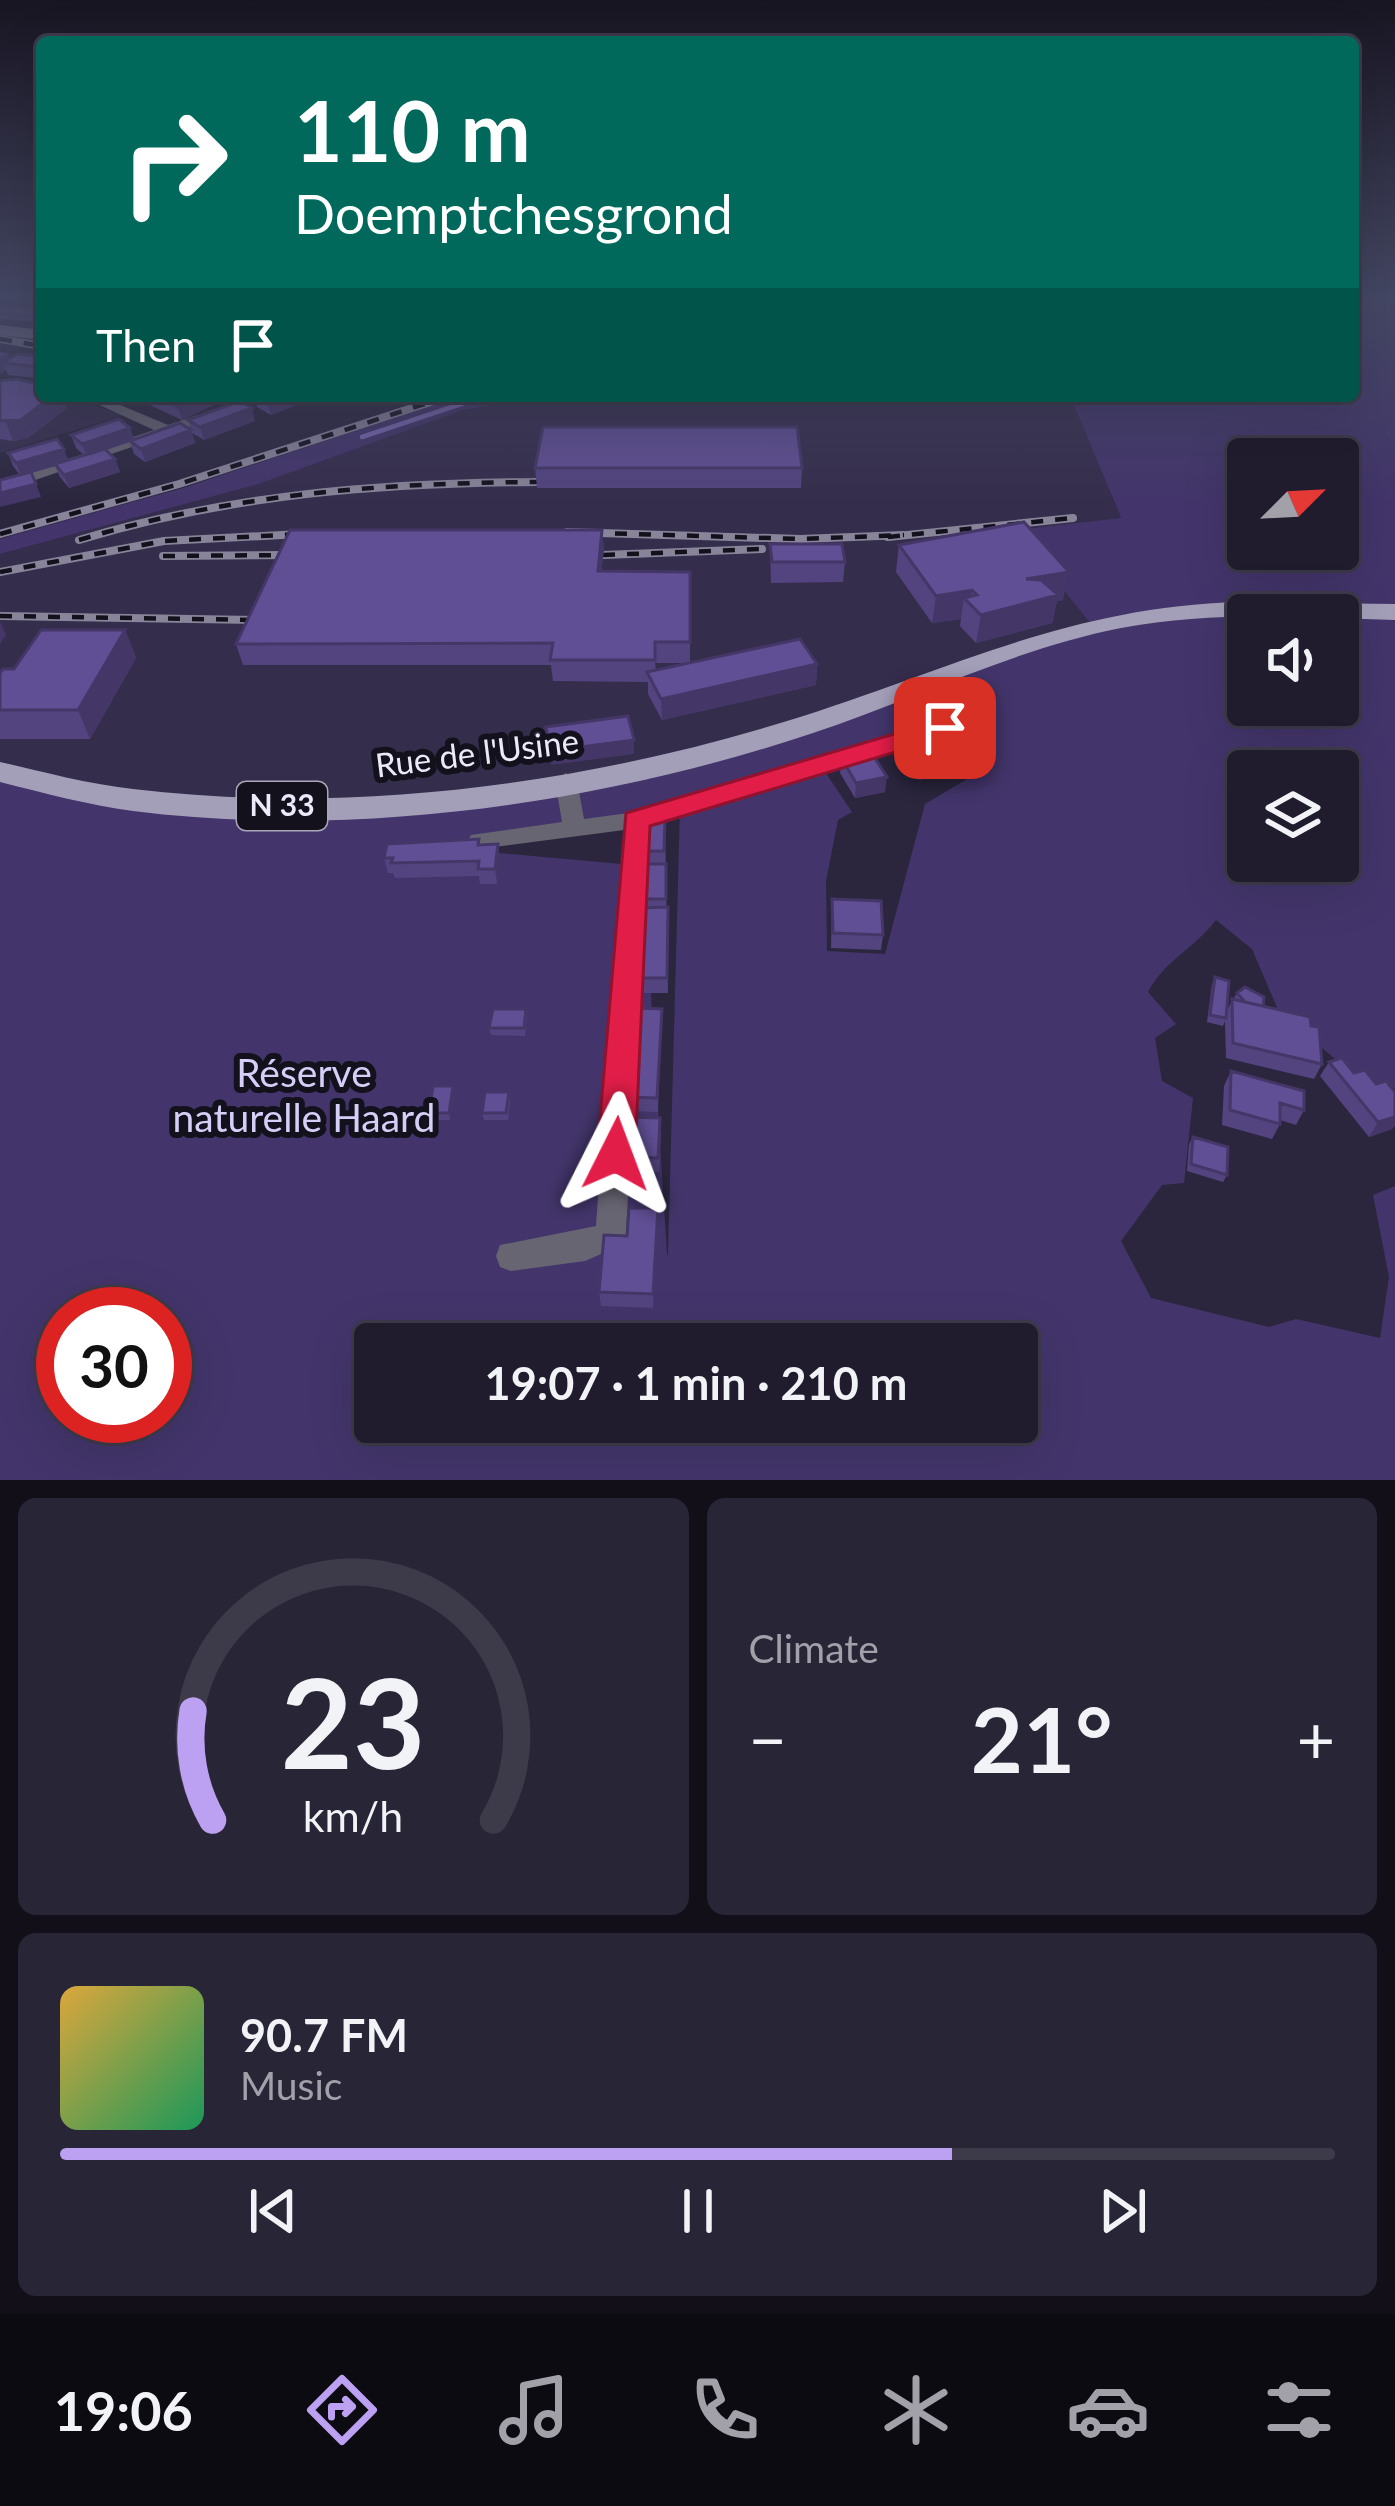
<!DOCTYPE html>
<meta charset="utf-8">
<style>
body{margin:0;font-family:Lato,sans-serif;background:#282536;color:#f1f3f6;height:100vh;display:flex;flex-direction:column;font-size:45px;white-space:nowrap}
*{box-sizing:border-box;margin:0}
p{font-size:39px;color:#a2a1aa}
.icon{flex:none;width:66px;height:66px;fill:none;stroke:currentColor;stroke-width:2;stroke-linecap:round;stroke-linejoin:round}
.map{position:relative;height:1480px;overflow:hidden}
.panel{display:flex;flex-direction:column;gap:18px;padding:18px;background:#120f19;flex:1}
.panel>*{flex:none}
.top-card{position:absolute;left:36px;top:36px;width:1323px;height:366px;border-radius:12px;box-shadow:0 12px 48px #0002,0 0 0 3px #3d3a4a;background:#00695c;color:#fff;overflow:hidden}
.needle{width:78px;rotate:66deg}
.fabs{position:absolute;left:1227px;top:438px;display:grid;gap:24px}
.fabs a{display:grid;place-items:center;width:132px;height:132px;border-radius:12px;background:#201c2e;box-shadow:0 12px 48px #0002,0 0 0 3px #3d3a4a;font-size:60px}
.speed{position:absolute;left:36px;top:1287px;display:flex;gap:24px;font-size:60px;font-weight:700;text-align:center}
.speed>*{display:grid;place-content:center;width:156px;height:156px;border-radius:50%;background:#201c2e;box-shadow:0 12px 48px #0002,0 0 0 3px #3d3a4a;line-height:1}
.speed .limit{border:18px solid #d22;background:#fff;color:#111}
.pin{position:absolute;display:grid;place-items:center;width:102px;height:102px;color:#fff;margin:-51px;border-radius:24px;box-shadow:0 6px 18px #0006}
.me{position:absolute;width:132px;margin:-66px;rotate:3deg;stroke-linejoin:round;filter:drop-shadow(0 0 9px #0008)}
.turn{display:flex;align-items:center;gap:42px;height:252px;padding:0 60px;font-size:54px}
.turn .icon{width:156px;height:156px;stroke-width:2.5}
.turn b{display:block;font-size:84px;line-height:102px}
.then{display:flex;align-items:center;height:114px;padding:0 60px;background:#0003;gap:24px;font-size:45px}
.big{font-size:90px;font-weight:700;line-height:1.1}
.panel .widget{flex:1;display:flex;flex-direction:column;justify-content:center;gap:18px;min-width:0;padding:0 42px;border-radius:18px;background:#282536}
.panel .dial{align-items:center;gap:0}
.dial svg{height:312px;overflow:visible;fill:none;stroke:#3d3a4a;stroke-width:7;stroke-linecap:round;text-anchor:middle}
.dial text{fill:#f1f3f6;stroke:none}
.song{display:flex;align-items:center;gap:36px}
.cover{width:144px;height:144px;border-radius:18px;background:linear-gradient(135deg,hsl(40 70% 55%),hsl(150 70% 35%))}
.played{height:12px;border-radius:6px;background:linear-gradient(90deg,#bca0f2 70%,#3d3a4a 70%)}
.keys{display:flex;justify-content:space-around;direction:ltr}
.heat{display:flex;justify-content:space-between;align-items:center;font-size:66px;direction:ltr}
.panel .tiles{flex:1;display:grid;gap:18px;grid-template-columns:1fr 1fr}
.widget:last-child{grid-column:span 2}
.trip{position:absolute;left:354px;top:1323px;width:684px;height:120px;border-radius:12px;background:#201c2e;box-shadow:0 12px 48px #0002,0 0 0 3px #3d3a4a;font-weight:700;line-height:120px;text-align:center}
.tabs{display:flex;height:192px;justify-content:space-around;align-items:center;background:#0d0b12;color:#a2a1aa}
.tabs .icon{width:84px;height:84px}
.tabs .on{color:#bca0f2}
.tabs b{font-size:54px;color:#f1f3f6}
.map>svg:first-child{display:block}
.built{fill:#352d4c}
.green{fill:#43356b;fill-rule:evenodd}
.lines{fill:none;stroke-linecap:round;stroke-linejoin:round}
.stream{stroke:#7b69b2;stroke-width:4.5}
.minor{fill:#676572;fill-rule:evenodd}
.secondary{fill:#89869a;fill-rule:evenodd}
.primary{fill:#a49fb9;fill-rule:evenodd}
.rail-casing{stroke:#888499;stroke-width:8}
.rail{stroke:#13111c;stroke-width:4.5;stroke-dasharray:12;stroke-linecap:butt}
.wall{fill:#534480}
.shaded-wall{fill:#443768}
.building{fill:#614f95;stroke:#443768;stroke-width:3}
.route{fill:#e11d48;stroke:#92132f;stroke-width:3}
.labels{text-anchor:middle;stroke-width:12;stroke-linejoin:round;paint-order:stroke}
.shield{fill:#13111c;stroke:#aba8b7;stroke-width:3}
.shield-label{font-size:30px;font-weight:bold;fill:#ece9fa}
.street-label{font-size:33px;fill:#ece9fa;stroke:#13111c}
.near-park-label{font-size:39px;fill:#d5cef7;stroke:#13111c}
</style>
<div class="map">
<svg width="1395" height="1480" viewBox="0 0 1395 1480">
<rect width="100%" height="100%" fill="#2b263e"/>
<!-- built -->
<path class="built" d="M0,389L77,400L124,415L0,453Z
M435,396H461L138,501L0,539V529L176,481Z
M545,396H1070L1121,519L1093,626L792,729L469,795L195,806L0,772V554L259,484L463,410Z"/>
<!-- green -->
<path class="green" d="M1353,296H1395V1088L1364,1083L1279,1012L1252,949L1216,920C1195,948 1165,960 1148,992L1176,1024L1155,1038L1162,1081L1193,1098L1184,1183L1162,1185L1121,1241L1151,1298L1269,1327L1296,1319L1380,1338L1389,1277L1373,1195L1395,1186V1480H0V772L195,806L469,795L712,753L1092,625L1015,530L1121,518L1070,396H1353ZM1248,459H1338V549H1248ZM1248,615H1338V705H1248ZM945,728L967,779L925,804L885,954L827,951L826,881L838,820L852,812L819,763ZM1248,771H1338V861H1248ZM680,807L668,1255H667L643,866L433,847ZM63,1314H165V1416H63ZM375,1344H1017V1422H375Z
M461,396H545L463,410L259,484L0,554V539L183,488Z"/>
<g class="lines">
<!-- stream -->
<path class="stream" d="M362,437L485,396"/>
<!-- minor -->
<path class="minor" d="M80,396H99L168,425L253,396H274L179,431L177,435H167L0,492V482L154,430Z
M945,721L952,723L955,728L952,733L647,825L626,1235L622,1245L585,1261L511,1271L500,1267L496,1256L500,1245L596,1226L624,830L479,849L471,847L468,841L471,835L562,822L555,780L566,773L577,780L584,819L636,812Z"/>
<!-- secondary -->
<path class="secondary" d="M0,325L42,330V340L0,335Z"/>
<!-- primary -->
<path class="primary" d="M1240,602L1395,604V620C1304,618 1216,610 1121,628C1014,649 915,699 813,733C600,804 356,839 133,811C88,805 44,793 0,782V762C44,772 88,784 133,789C348,815 581,785 787,721C949,671 1065,607 1240,602Z"/>
<defs>
<path id="rail" d="M0,339L42,346
M567,532L801,539L904,535
M0,534L179,484L449,396
M888,537L1073,518
M79,540C231,494 380,483 538,482
M603,555L762,549
M163,556L289,555
M0,572L164,541L321,533
M0,616L257,620"/>
</defs>
<!-- rail casing -->
<use href="#rail" class="rail-casing"/>
<!-- rail -->
<use href="#rail" class="rail"/>
</g>
<!-- wall -->
<path class="wall" d="M0,306L42,310V322L0,319Z
M0,352L8,353L10,359L42,357V379L8,375L6,370L0,374Z
M0,381L67,408L28,438L13,441L0,439Z
M138,396H218L220,402L182,420L139,400Z
M254,396H313L314,398L271,415L257,407Z
M188,420L255,421L204,440L192,433L195,443L145,462L134,454L130,442L106,450L115,459L120,472L69,488L60,477L55,466L31,473L41,497L20,475L13,466L8,453L68,460L84,455L76,448L71,435L130,428L134,440L191,430Z
M535,468H802L801,488H537Z
M602,530L604,550L601,571L690,572V663H655L656,671L817,664L816,685L662,720L648,694V682L553,681L551,665H243L236,644Z
M770,544L845,562L843,582L771,583Z
M899,545L1063,600L1057,601L1052,623L976,643L960,626L961,619L932,623L896,572Z
M125,630L136,658L90,739H0V673Z
M902,736L961,770L919,780L900,751Z
M842,759L885,792L855,798L840,773Z
M665,818L668,993H640L644,851Z
M480,845L500,859L497,884H480L479,876L395,878L393,873H388L384,858Z
M832,899L883,935L881,950L831,948Z
M1215,977L1227,1010L1237,993L1311,1026L1322,1064L1314,1079L1226,1058L1225,1021L1223,1026L1207,1022L1212,984Z
M526,1009L527,1017L525,1036L491,1035L489,1028Z
M662,1009L658,1112L628,1111L627,1097Z
M1329,1062L1395,1092V1125L1392,1129L1369,1137L1320,1076Z
M1231,1071L1304,1110L1296,1125L1280,1120V1124L1272,1139L1222,1125L1224,1086Z
M453,1086L454,1094L450,1120H431L429,1113Z
M509,1092L510,1099L508,1120H484L482,1113Z
M661,1132L659,1172L624,1171L623,1157Z
M1193,1137L1227,1175L1223,1182L1187,1171L1189,1144Z
M658,1222L653,1308L601,1306L599,1292Z"/>
<!-- shaded-wall -->
<path class="shaded-wall" d="M8,353L12,364L3,363L6,370L0,374V359Z
M52,396H62L67,408L28,438L13,441L6,422Z
M202,396H218L220,402L182,420L178,407Z
M285,396H313L314,398L271,415L268,403Z
M252,408L255,421L204,440L200,427Z
M130,428L134,440L87,457L82,444Z
M191,430L195,443L145,462L141,449Z
M64,449L69,462L21,476L16,463Z
M115,459L120,472L69,488L64,475Z
M36,484L41,497L0,507V493Z
M602,530L604,550L599,591L598,571Z
M1069,572L1063,600L1057,601L1052,623L976,643L981,615L1026,579Z
M972,590L970,604L964,598L961,619L932,623L936,596Z
M0,621L6,635L0,644Z
M125,630L136,658L90,739L78,710Z
M817,664L816,685L662,720L661,699Z
M634,740V754L551,765L550,751Z
M964,755L961,770L919,780L922,765Z
M887,777L885,792L855,798L856,783Z
M498,844L500,859L497,884L495,869Z
M453,1086L454,1094L450,1120L449,1113Z
M1395,1108V1125L1392,1129L1369,1137L1378,1122Z
M658,1208V1222L653,1308V1294Z"/>
<!-- building -->
<path class="building" d="M0,306L42,310V317L0,314Z
M17,354L42,357V367L3,363Z
M17,379L42,385V396H52L21,420L0,421V381Z
M154,396H202L178,407Z
M255,396H285L268,403Z
M240,401L252,408L200,427L188,420Z
M119,419L130,428L82,444L71,435Z
M180,423L191,430L141,449L130,441Z
M543,427H797L802,468H535Z
M57,439L64,449L16,463L8,453Z
M105,449L115,459L64,475L55,464Z
M31,472L36,484L0,493V480Z
M1024,522L1069,572L1026,579L1041,580L1058,595L981,615L964,598L977,595L972,590L936,596L899,545Z
M290,530H602L598,571L690,572V642H655V660H550L553,643L236,644Z
M770,544H842L845,562H772Z
M41,630H125L78,710H0V673L3,669H14Z
M800,639L817,664L661,699L647,672Z
M628,716L634,740L550,751L546,727Z
M948,734L964,755L922,765L902,736Z
M871,752L887,777L856,783L842,759Z
M645,818H665L664,851H644Z
M479,839L478,845L498,844L495,869H478L479,861L391,863L393,858H384L387,844Z
M643,864H666V899H643Z
M832,899L881,901L883,935L833,933Z
M668,907L667,978H640L642,908Z
M1215,977L1229,981L1226,1018L1210,1015Z
M1245,987L1264,997L1263,1006L1245,1002L1237,993Z
M1232,999L1310,1017L1311,1026L1319,1027L1322,1064L1233,1043Z
M633,1008L662,1009L657,1098L627,1097Z
M493,1009H526L524,1028H489Z
M1342,1058L1354,1073L1365,1070L1376,1084L1386,1081L1395,1092V1117L1378,1122L1329,1062Z
M1231,1071L1304,1091V1110L1280,1103V1124L1230,1110Z
M433,1086H453L449,1113H429Z
M485,1092H509L506,1113H482Z
M626,1117L660,1118L658,1158L623,1157Z
M1193,1137L1228,1147L1227,1175L1191,1164Z
M629,1208H658L653,1294L599,1292L604,1235L627,1236Z"/>
<!-- sky -->
<linearGradient id="sky" x2="0" y2="1"><stop stop-color="#181522"/><stop offset="0.59" stop-color="#444763"/><stop offset="1" stop-color="#444763" stop-opacity="0"/></linearGradient>
<rect width="1395" height="503" fill="url(#sky)"/>
<!-- route -->
<path class="route" d="M945,719L959,728L955,734L650,826L635,1154L629,1166L616,1171L603,1166L597,1154L626,813Z"/>
<g class="labels">
<!-- shield labels -->
<rect class="shield" x="237" y="782" width="90" height="48" rx="9"/>
<g class="shield-label">
<text x="282" y="816">N 33</text>
</g>
<!-- street labels -->
<g class="street-label">
<text transform="translate(477 753) rotate(-7)" y="12">Rue de l'Usine</text>
</g>
<!-- near-park labels -->
<g class="near-park-label">
<text x="304" y="1087">Réserve<tspan x="304" dy="45">naturelle Haard</tspan></text>
</g>
</g>
</svg>
<div class="fabs">
<a><svg class="needle" viewBox="-14 -14 28 28"><path d="M0-13l5 13h-10z" fill="#e53935"/><path d="M0 13l5-13h-10z" fill="#a2a1aa"/></svg></a>
<a><svg class="icon" aria-label="sound" viewBox="0 0 24 24"><path d="M4 9h4l5-4v14l-5-4H4zM17 9q2 3 0 6"/></svg></a>
<a><svg class="icon" aria-label="layers" viewBox="0 0 24 24"><path d="M12 4l9 5-9 5-9-5zM3 14l9 5 9-5"/></svg></a>
</div>
<div class="speed"><div class="limit">30</div></div>
<div class="pin" style="left:945px;top:728px;background:#d93025"><svg class="icon" aria-label="arrive" viewBox="0 0 24 24"><path d="M6 21V4h12l-3 4 3 4H6"/></svg></div>
<svg class="me" style="left:616px;top:1154px" viewBox="-20 -20 40 40"><path d="M0-17L14 15 0 8-14 15z" fill="#e11d48" stroke="#fff" stroke-width="4"/></svg>
<div class="trip">19:07 · 1 min · 210 m</div>
<div class="top-card">
<div class="turn"><svg class="icon" aria-label="right" viewBox="0 0 24 24"><path d="M7 20v-9h11M14 6l5 5-5 5"/></svg><div><b>110 m</b>Doemptchesgrond</div></div>
<div class="then">Then<svg class="icon" aria-label="arrive" viewBox="0 0 24 24"><path d="M6 21V4h12l-3 4 3 4H6"/></svg></div>
</div>
</div>
<section class="panel">
<div class="tiles">
<div class="widget dial"><svg viewBox="0 0 100 80">
<path d="M14 69A42 42 0 1 1 86 69"/>
<path d="M14 69A42 42 0 0 1 9 41" stroke="#bca0f2"/>
<text x="50" y="56" font-size="32" font-weight="700">23</text>
<text x="50" y="72" font-size="11">km/h</text>
</svg></div>
<div class="widget"><p>Climate</p>
<div class="heat"><a>−</a><b class="big">21°</b><a>+</a></div>
</div>
<div class="widget">
<div class="song"><i class="cover"></i><div><b>90.7 FM</b><p>Music</p></div></div>
<div class="played"></div>
<div class="keys"><svg class="icon" aria-label="previous" viewBox="0 0 24 24"><path d="M18 5L8 12l10 7zM5 5v14"/></svg><svg class="icon" aria-label="pause" viewBox="0 0 24 24"><path d="M8 5v14M16 5v14"/></svg><svg class="icon" aria-label="next" viewBox="0 0 24 24"><path d="M6 5l10 7-10 7zM19 5v14"/></svg></div>
</div>
</div>
</section>
<nav class="tabs">
<b>19:06</b>
<svg class="icon on" aria-label="directions" viewBox="0 0 24 24"><path d="M12 3l9 9-9 9-9-9zM9 14v-3h6M13 9l2 2-2 2"/></svg>
<svg class="icon" aria-label="music" viewBox="0 0 24 24"><path d="M9 18V5l10-2v13"/><circle cx="6" cy="18" r="3"/><circle cx="16" cy="16" r="3"/></svg>
<svg class="icon" aria-label="phone" viewBox="0 0 24 24"><path d="M5 4h4l2 5-3 2q2 4 5 5l2-3 5 2v4C11 20 4 13 5 4z"/></svg>
<svg class="icon" aria-label="climate" viewBox="0 0 24 24"><path d="M12 3v18M4 7l16 10M4 17L20 7"/></svg>
<svg class="icon" aria-label="car" viewBox="0 0 24 24"><path d="M5 17H2v-5l4-1 3-4h7l3 4 3 1v5h-3M9 17h6M6 11h13"/><circle cx="7" cy="17" r="2"/><circle cx="17" cy="17" r="2"/></svg>
<svg class="icon" aria-label="filters" viewBox="0 0 24 24"><path d="M4 7h16M4 17h16"/><circle cx="9" cy="7" r="2"/><circle cx="15" cy="17" r="2"/></svg>
</nav>
